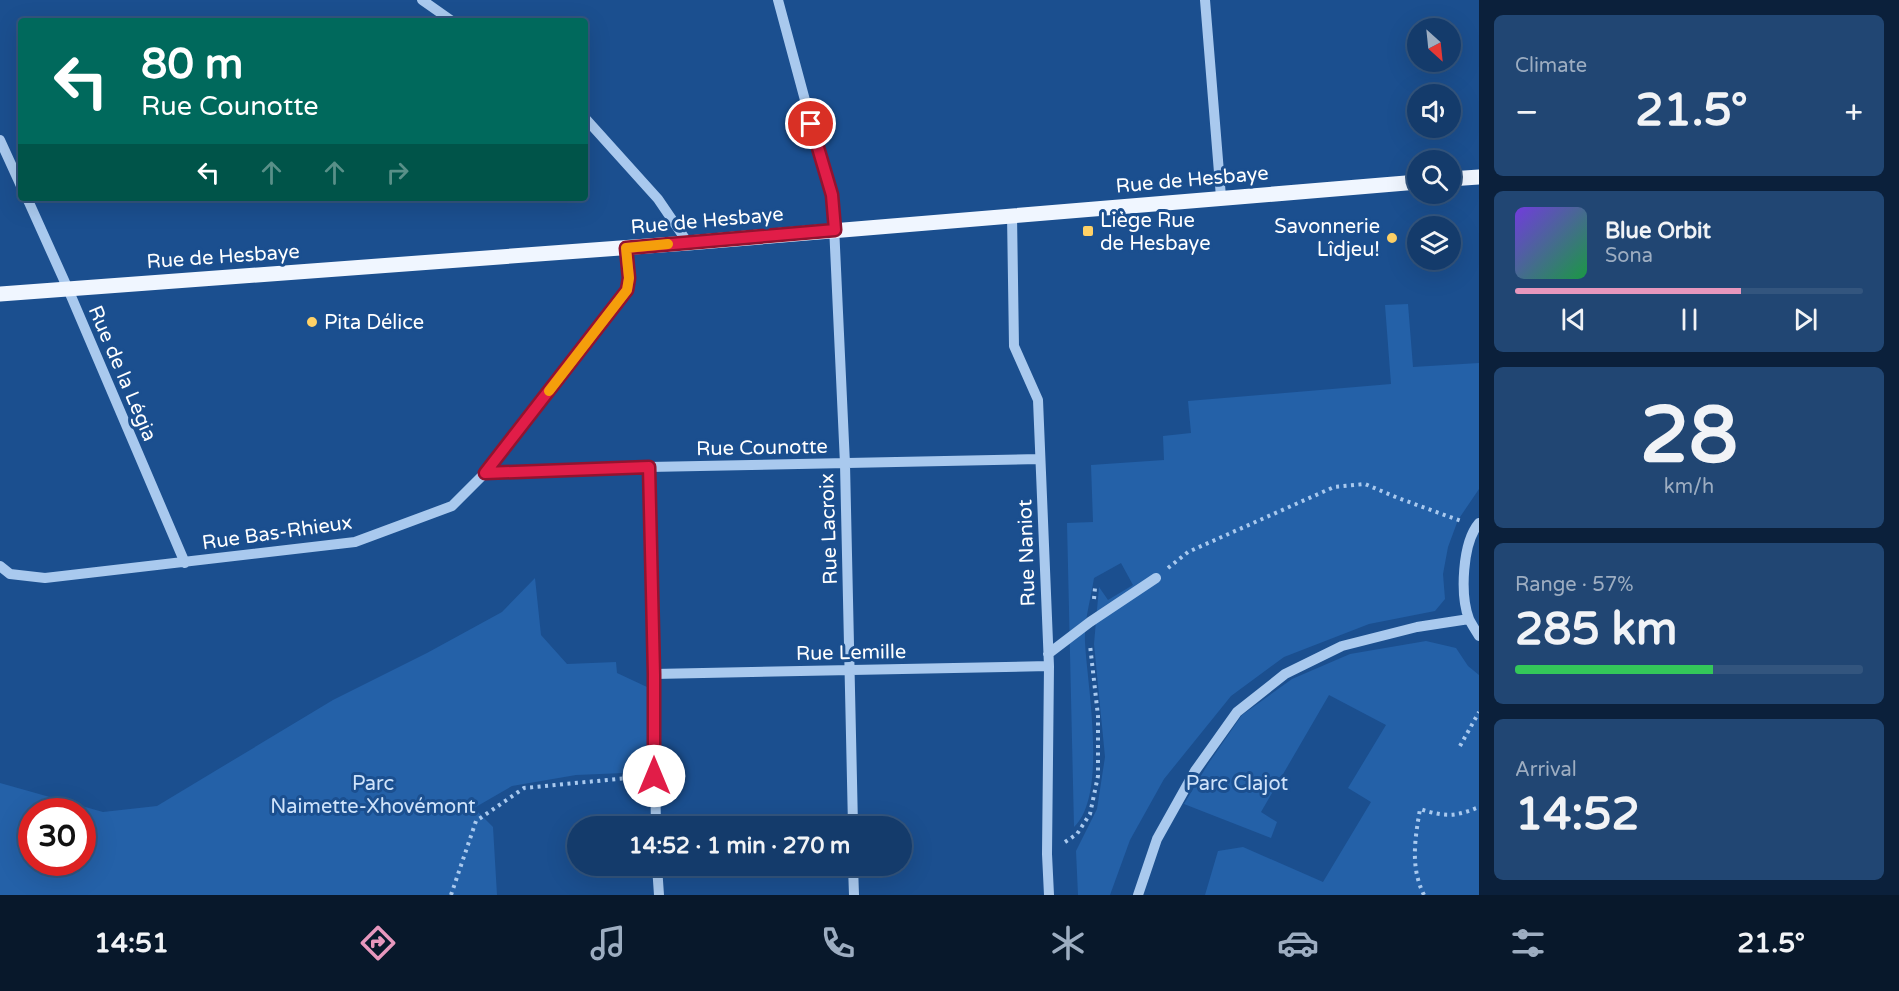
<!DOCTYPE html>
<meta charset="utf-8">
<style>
body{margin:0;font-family:"Varela Round",sans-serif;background:#214673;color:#f1f3f6;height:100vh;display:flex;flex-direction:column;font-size:22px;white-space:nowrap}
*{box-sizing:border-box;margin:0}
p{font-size:20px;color:#9dadc1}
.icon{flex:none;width:33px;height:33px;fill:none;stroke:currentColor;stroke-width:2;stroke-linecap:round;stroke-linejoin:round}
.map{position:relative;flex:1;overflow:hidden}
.side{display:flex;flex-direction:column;gap:15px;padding:15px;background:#0b203b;width:420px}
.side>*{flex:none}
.banner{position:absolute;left:18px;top:18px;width:570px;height:183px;border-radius:6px;box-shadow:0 6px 24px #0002,0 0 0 2px #33557e;background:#00695c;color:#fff;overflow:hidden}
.needle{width:39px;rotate:153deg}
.buttons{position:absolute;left:1407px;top:18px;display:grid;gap:12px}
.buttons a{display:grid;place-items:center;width:54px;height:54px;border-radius:50%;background:#143b6b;box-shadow:0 6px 24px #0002,0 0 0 2px #33557e;font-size:30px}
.speed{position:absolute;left:18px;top:798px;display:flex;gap:12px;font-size:30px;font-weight:700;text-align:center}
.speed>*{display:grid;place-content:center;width:78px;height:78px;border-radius:50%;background:#143b6b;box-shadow:0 6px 24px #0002,0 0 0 2px #33557e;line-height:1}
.speed .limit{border:9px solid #d22;background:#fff;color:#111}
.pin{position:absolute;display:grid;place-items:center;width:51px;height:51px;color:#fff;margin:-26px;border:3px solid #fff;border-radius:50%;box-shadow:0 2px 6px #0007}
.me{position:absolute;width:66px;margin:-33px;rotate:0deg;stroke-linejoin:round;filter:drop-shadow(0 0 4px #0008)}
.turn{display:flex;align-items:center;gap:21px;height:126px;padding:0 24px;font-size:27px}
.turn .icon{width:78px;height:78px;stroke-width:2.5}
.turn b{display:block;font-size:42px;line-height:51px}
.lanes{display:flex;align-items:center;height:57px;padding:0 24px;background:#0003;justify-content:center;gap:30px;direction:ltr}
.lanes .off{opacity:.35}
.big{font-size:45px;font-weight:800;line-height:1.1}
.side .widget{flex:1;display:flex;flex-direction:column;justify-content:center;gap:9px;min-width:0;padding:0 21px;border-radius:9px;background:#214673}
.side .dial{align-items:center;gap:0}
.dial b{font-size:78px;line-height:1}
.song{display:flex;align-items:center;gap:18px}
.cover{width:72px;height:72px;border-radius:9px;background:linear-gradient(135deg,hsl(260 70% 55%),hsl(140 70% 35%))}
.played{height:6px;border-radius:3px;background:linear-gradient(90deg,#e797bd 65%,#33557e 65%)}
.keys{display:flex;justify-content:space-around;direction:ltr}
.heat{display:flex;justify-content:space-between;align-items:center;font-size:33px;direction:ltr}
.charge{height:9px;border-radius:4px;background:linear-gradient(90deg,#34c759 57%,#33557e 0)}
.trip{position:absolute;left:567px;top:816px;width:345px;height:60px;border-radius:30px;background:#143b6b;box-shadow:0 6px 24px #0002,0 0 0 2px #33557e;font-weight:800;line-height:60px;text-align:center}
.tabs{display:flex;height:96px;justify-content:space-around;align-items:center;background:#08182b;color:#9dadc1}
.tabs .icon{width:42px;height:42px}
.tabs .selected{color:#e797bd}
.tabs b{font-size:27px;color:#f1f3f6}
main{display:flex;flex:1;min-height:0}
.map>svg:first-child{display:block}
.green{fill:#2461a8;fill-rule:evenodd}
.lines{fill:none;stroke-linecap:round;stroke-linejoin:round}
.path{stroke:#a9c9ee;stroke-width:4;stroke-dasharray:3 4.5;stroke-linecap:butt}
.minor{stroke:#a9c9ee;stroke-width:10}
.major{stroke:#f0f6ff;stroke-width:15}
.route-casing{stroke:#92132f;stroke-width:15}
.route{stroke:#e11d48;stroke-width:10}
.slow{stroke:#f59e0b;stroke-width:10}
.poi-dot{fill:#ffd166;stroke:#1b4f8f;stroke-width:2}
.labels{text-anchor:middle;stroke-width:6;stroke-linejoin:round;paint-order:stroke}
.street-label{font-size:20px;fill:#fff;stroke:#1b4f8f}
.poi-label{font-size:20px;fill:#fff;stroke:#1b4f8f;text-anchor:start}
.park-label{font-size:20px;fill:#cfe3fa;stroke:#1b4f8f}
</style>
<main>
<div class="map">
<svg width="1479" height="895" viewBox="0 0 1479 895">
<rect width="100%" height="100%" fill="#1b4f8f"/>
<!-- green -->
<path class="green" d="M1408,304L1413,367L1479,363V489L1458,520L1448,547L1443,574L1445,599L1435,611L1369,624L1284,657L1231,696L1164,779L1130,840L1110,895H1078L1076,851L1097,809L1105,757L1094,644L1099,587L1108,600L1133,585L1121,563L1094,578C1091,598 1084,621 1085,642C1087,685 1108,795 1074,827L1067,523L1093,522L1091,465L1164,460L1163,436L1191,433L1188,401L1391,384L1385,305Z
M535,578L541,635L567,664L616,662L617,673L647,687V772L576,775L512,786L474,808L493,827L497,895H0V783L103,812L157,806L333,700L427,653L502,612ZM32,812H82V862H32Z
M1426,641L1456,648L1468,666L1479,675V895H1205L1218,851L1243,847L1323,882L1371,802L1348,788L1386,725L1329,695L1261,812L1277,822L1271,838L1184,804L1208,764L1242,715L1292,679L1350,654Z"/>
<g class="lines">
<!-- path -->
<path class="path" d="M1168,568L1188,552L1334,487L1365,484L1398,498L1461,521
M1094,599L1095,588
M1460,746L1479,712
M1065,842L1077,834L1090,814L1098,776V716L1090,645
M451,895L476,821L524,788L638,777
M1424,895C1410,867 1415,839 1420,809C1445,817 1455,817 1479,807"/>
<!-- minor -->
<path class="minor" d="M422,0L452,21
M778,0L833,204L845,464L853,826
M1205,0L1221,197
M585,118L658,199L688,243
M0,140L21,186
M27,198L68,289L185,563
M1012,215L1014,346L1038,400L1049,666L1047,854L1049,895
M649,467L656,826
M485,473L649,467L1040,459
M1479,523C1462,543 1460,595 1469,619C1472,625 1476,631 1479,636
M0,566L10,574L45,578L355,542L452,506L485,473L628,290L629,278L626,248
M1048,654L1090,622L1156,578
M654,674L1049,666
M657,866L659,895
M853,866L854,895
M1138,895L1157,839L1195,771L1237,712L1285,674L1342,646L1417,627L1469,619"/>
<!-- major -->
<path class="major" d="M1450,179L1479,177
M0,294L688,243L1418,182"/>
</g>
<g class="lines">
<defs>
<path id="route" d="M654,776V674L649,467L485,473L627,290L629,278L626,248L835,230L832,195L811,124"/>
</defs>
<!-- route casing -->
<use href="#route" class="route-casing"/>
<!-- route -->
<use href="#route" class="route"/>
<!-- slow -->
<path class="slow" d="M549,391L627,290L629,278L626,248L668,244"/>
</g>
<!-- markers -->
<g class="poi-dot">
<rect x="1082" y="225" width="12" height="12" rx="3"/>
<circle cx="1392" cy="238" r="6"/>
<circle cx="312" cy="322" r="6"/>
</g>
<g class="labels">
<!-- street labels -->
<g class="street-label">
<text transform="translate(1192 179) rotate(-5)" y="7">Rue de Hesbaye</text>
<text transform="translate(707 220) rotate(-5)" y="7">Rue de Hesbaye</text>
<text transform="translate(223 256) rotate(-4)" y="7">Rue de Hesbaye</text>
<text transform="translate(123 373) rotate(67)" y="7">Rue de la Légia</text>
<text transform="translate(762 447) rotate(-1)" y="7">Rue Counotte</text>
<text transform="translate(828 529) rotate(-92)" y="7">Rue Lacroix</text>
<text transform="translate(277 532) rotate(-8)" y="7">Rue Bas-Rhieux</text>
<text transform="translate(1026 553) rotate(-92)" y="7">Rue Naniot</text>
<text transform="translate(851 652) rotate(-1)" y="7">Rue Lemille</text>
</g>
<!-- poi labels -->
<g class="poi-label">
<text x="1100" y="227">Liège Rue<tspan x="1100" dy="23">de Hesbaye</tspan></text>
<text x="1380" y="233" text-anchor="end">Savonnerie<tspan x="1380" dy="23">Lîdjeu!</tspan></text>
<text x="324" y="329">Pita Délice</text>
</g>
<!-- park labels -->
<g class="park-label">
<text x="373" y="790">Parc<tspan x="373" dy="23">Naimette-Xhovémont</tspan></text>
<text x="1237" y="790">Parc Clajot</text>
</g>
</g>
</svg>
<div class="buttons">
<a><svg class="needle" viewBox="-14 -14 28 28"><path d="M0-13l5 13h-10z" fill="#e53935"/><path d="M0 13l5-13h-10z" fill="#9dadc1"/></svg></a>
<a><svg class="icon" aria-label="sound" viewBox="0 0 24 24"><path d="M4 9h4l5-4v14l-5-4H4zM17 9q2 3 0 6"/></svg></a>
<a><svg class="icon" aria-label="search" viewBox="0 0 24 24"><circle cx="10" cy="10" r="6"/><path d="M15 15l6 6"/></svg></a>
<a><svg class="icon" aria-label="layers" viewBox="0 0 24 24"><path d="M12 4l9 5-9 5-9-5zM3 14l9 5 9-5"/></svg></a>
</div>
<div class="speed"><div class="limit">30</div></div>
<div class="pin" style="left:811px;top:124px;background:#d93025"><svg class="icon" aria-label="arrive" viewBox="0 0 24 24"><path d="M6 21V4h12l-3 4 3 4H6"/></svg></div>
<svg class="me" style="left:654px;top:776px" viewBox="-20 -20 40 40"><circle r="19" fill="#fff"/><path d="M0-13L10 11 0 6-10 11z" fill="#e11d48"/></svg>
<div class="trip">14:52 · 1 min · 270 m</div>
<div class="banner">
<div class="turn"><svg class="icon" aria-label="left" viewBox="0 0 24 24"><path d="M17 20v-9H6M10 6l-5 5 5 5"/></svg><div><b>80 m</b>Rue Counotte</div></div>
<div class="lanes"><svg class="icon" aria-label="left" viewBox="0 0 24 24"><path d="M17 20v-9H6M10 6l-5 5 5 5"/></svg><svg class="icon off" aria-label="ahead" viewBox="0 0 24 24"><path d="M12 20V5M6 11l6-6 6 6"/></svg><svg class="icon off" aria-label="ahead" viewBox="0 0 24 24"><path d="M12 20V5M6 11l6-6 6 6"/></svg><svg class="icon off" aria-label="right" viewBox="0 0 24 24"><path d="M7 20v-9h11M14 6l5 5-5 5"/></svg></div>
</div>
</div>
<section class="side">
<div class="widget"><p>Climate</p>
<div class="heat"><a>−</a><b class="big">21.5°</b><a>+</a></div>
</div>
<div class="widget">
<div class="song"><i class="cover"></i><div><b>Blue Orbit</b><p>Sona</p></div></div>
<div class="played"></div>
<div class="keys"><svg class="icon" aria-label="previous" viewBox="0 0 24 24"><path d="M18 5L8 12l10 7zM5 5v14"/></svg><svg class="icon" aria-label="pause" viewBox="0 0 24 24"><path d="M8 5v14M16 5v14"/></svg><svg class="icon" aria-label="next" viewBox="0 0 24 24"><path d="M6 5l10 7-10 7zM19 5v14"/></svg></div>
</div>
<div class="widget dial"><b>28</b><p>km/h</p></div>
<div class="widget"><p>Range · 57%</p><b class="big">285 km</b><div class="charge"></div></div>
<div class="widget"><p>Arrival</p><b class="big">14:52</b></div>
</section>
</main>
<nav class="tabs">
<b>14:51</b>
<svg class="icon selected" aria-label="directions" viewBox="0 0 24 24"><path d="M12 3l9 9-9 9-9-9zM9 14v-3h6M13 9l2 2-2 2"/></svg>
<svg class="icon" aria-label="music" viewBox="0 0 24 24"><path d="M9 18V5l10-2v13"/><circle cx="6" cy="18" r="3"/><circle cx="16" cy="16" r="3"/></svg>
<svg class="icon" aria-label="phone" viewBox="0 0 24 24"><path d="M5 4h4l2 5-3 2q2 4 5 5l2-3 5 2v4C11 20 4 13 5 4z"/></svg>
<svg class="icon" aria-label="climate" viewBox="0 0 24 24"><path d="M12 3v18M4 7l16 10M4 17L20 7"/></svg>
<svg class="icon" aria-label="car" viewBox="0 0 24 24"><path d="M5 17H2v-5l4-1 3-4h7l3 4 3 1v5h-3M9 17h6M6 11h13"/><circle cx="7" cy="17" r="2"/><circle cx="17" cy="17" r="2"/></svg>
<svg class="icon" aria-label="filters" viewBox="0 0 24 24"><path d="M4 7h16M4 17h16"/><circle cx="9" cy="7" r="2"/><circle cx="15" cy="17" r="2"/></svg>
<b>21.5°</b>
</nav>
